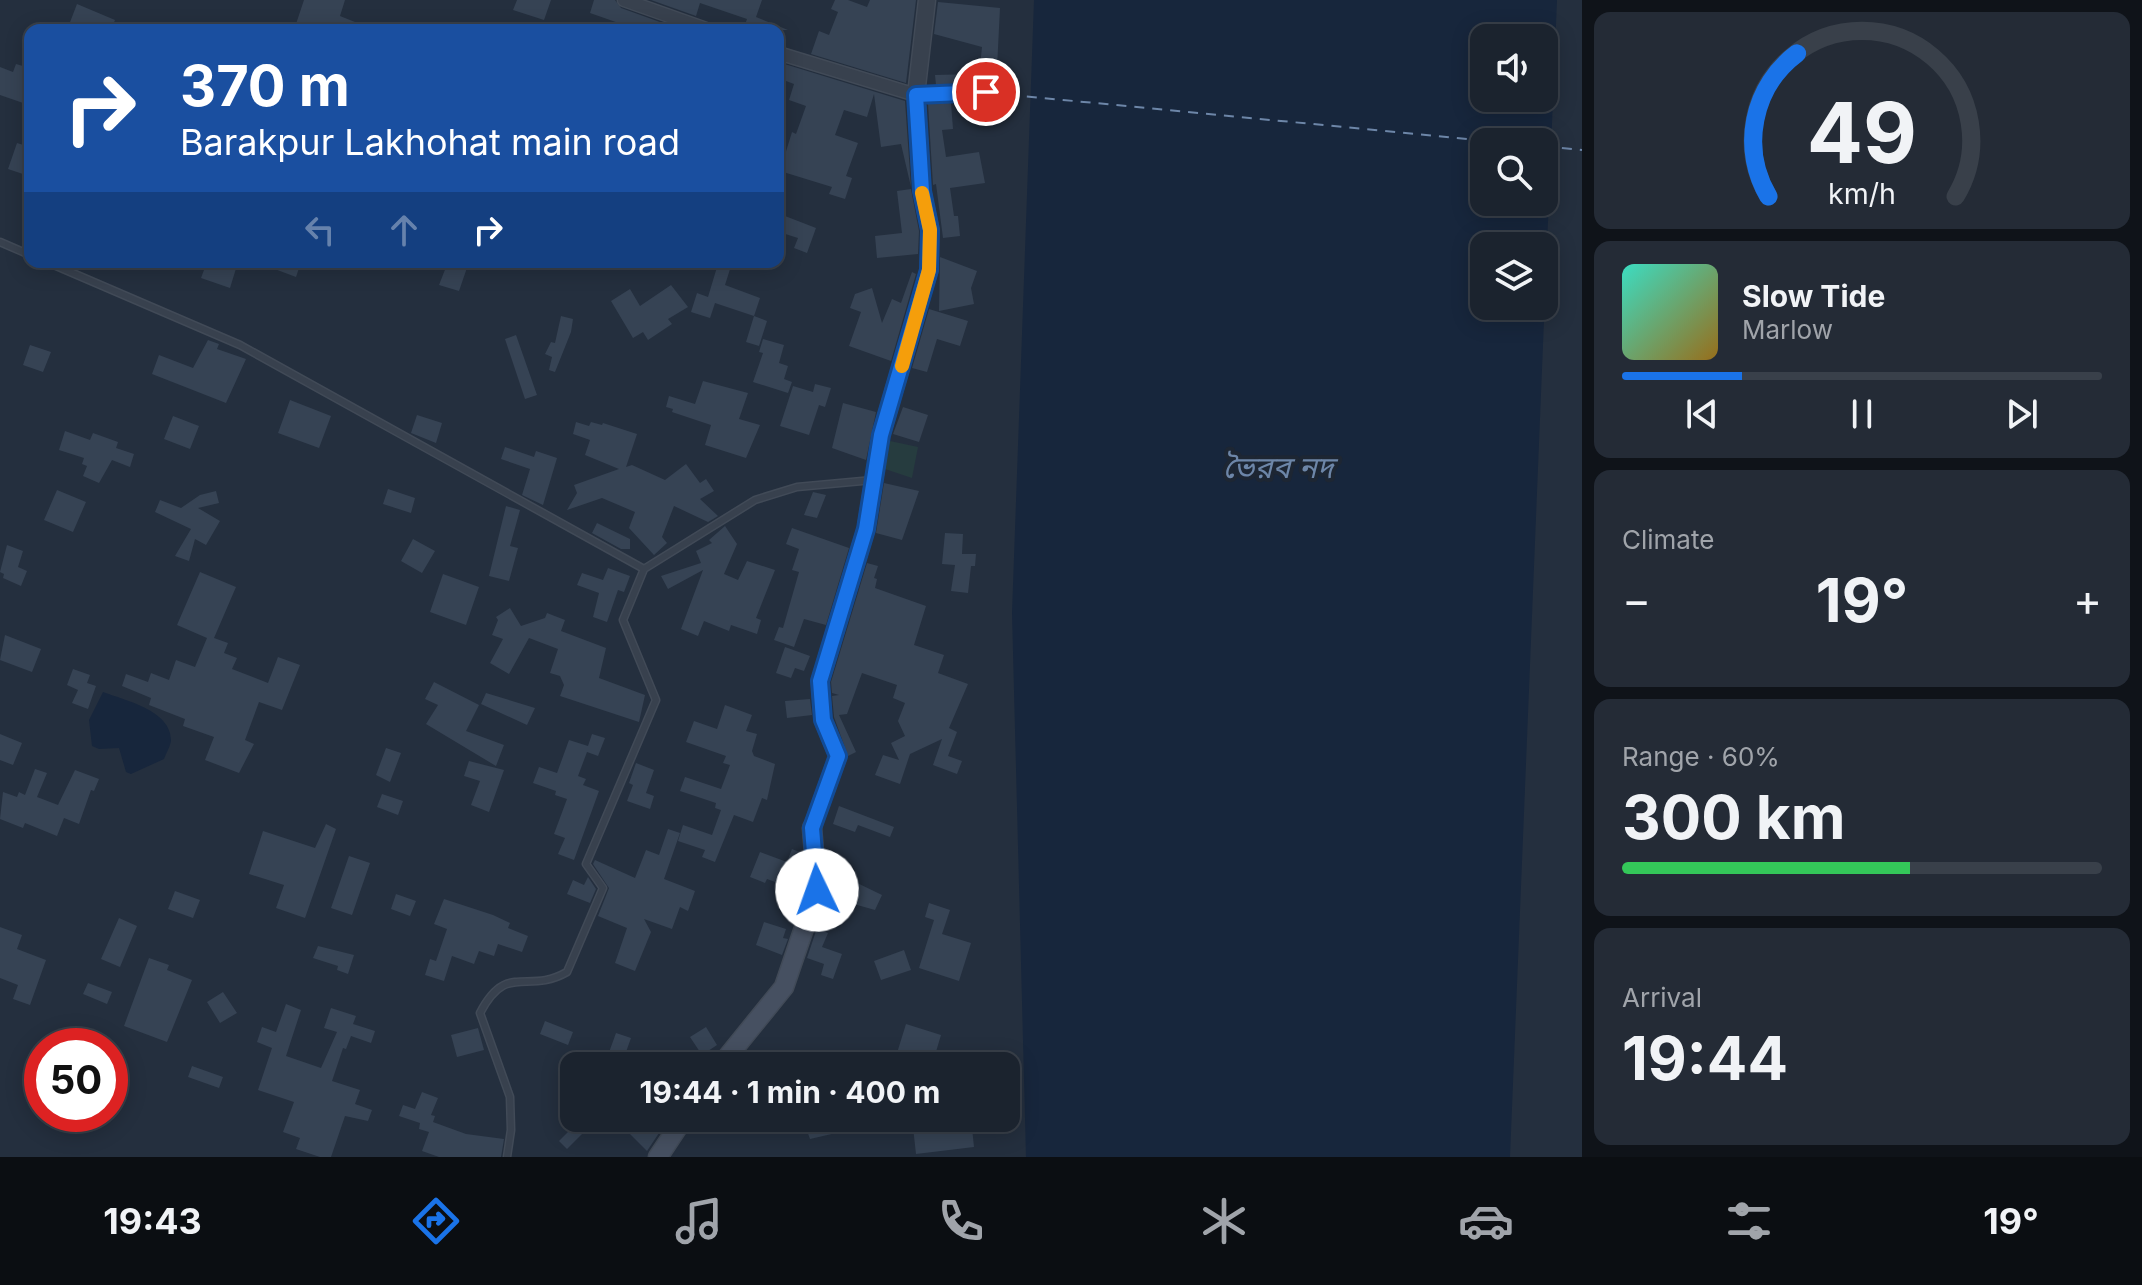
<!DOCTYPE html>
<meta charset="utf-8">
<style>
body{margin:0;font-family:Inter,"Noto Sans Bengali",sans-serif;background:#242b36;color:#f1f3f6;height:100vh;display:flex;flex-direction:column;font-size:30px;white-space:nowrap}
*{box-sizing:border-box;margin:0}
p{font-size:26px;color:#a0a4aa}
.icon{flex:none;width:44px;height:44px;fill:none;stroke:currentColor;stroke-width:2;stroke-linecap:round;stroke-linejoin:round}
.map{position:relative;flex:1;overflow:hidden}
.side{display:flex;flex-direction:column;gap:12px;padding:12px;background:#0f1319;width:560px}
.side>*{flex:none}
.top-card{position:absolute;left:24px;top:24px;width:760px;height:244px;border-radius:16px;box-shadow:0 4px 20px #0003,0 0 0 2px #39404a;background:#1a4fa0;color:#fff;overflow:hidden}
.fabs{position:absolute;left:1470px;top:24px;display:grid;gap:16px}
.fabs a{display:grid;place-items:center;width:88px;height:88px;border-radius:16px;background:#1b232e;box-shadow:0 4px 20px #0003,0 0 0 2px #39404a;font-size:40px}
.speed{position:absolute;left:24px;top:1028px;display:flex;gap:16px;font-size:40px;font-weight:700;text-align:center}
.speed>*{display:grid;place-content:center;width:104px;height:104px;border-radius:50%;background:#1b232e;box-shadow:0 4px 20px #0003,0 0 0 2px #39404a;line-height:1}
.speed .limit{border:12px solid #d22;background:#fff;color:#111}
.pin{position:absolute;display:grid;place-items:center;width:68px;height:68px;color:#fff;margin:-34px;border:4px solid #fff;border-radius:50%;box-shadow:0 2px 8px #0007}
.me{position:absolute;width:88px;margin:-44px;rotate:357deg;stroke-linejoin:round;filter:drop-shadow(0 0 6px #0008)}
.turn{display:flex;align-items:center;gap:28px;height:168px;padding:0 24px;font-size:36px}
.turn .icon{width:104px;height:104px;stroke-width:2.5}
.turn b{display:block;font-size:56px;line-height:68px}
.lanes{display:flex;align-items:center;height:76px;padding:0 24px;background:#0003;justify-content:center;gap:40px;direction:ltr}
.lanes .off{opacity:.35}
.big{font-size:60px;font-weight:700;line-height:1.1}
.side .widget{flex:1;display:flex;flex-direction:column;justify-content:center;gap:12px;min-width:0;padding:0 28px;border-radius:16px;background:#242b36}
.side .dial{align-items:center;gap:0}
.dial svg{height:208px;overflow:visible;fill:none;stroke:#39404a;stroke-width:7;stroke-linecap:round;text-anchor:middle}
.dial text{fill:#f1f3f6;stroke:none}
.song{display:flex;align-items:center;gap:24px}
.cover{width:96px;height:96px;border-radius:12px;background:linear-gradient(135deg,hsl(170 70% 55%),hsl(40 70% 35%))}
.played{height:8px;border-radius:4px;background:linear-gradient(90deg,#1a73e8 25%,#39404a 25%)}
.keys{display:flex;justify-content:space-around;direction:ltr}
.heat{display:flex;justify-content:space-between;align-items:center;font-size:44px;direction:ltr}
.charge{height:12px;border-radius:6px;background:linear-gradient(90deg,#34c759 60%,#39404a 0)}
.trip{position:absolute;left:560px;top:1052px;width:460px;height:80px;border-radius:16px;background:#1b232e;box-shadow:0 4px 20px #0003,0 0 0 2px #39404a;font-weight:700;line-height:80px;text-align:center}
.menu{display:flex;height:128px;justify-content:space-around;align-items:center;background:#0b0e12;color:#a0a4aa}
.menu .icon{width:56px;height:56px}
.menu .active{color:#1a73e8}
.menu b{font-size:36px;color:#f1f3f6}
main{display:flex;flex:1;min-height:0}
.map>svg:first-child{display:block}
.green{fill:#263c3f}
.water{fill:#17263c;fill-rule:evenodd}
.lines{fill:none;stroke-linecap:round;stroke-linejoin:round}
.ferry{stroke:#6d86a8;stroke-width:2;stroke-dasharray:10 8;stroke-linecap:butt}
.building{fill:#364354}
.service-casing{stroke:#414a57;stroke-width:9}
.minor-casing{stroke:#414a57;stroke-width:15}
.tertiary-casing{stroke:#414a57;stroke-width:19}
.secondary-casing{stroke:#414a57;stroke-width:21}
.service{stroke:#38414e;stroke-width:6}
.minor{stroke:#38414e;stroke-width:12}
.tertiary{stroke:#38414e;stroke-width:16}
.secondary{stroke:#465061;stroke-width:18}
.route-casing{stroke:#114b97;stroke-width:20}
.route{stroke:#1a73e8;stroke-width:14}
.slow{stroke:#f59e0b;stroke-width:14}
.labels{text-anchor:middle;stroke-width:8;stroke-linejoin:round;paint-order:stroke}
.water-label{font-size:30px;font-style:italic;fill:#6d86a8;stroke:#1d2633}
</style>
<main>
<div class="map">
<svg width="1582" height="1157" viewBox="0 0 1582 1157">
<rect width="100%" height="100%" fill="#242f3e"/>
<!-- green -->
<path class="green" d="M890,441L918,447L912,478L885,469Z"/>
<!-- water -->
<path class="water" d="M1034,0H1557L1510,1157H1026L1012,613ZM1484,38H1544V98H1484ZM1484,142H1544V202H1484ZM1484,246H1544V306H1484Z
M103,692C124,700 171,710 171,740C171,745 166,753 164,759L131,774L126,772L119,748L99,749L92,746L89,720Z"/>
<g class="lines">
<!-- ferry -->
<path class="ferry" d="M991,93L1499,142
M1544,146L1582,150"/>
</g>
<!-- building -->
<path class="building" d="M304,0H345L340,16L375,30H303L295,27Z
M517,0H551L544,20L513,10Z
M594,0H615L621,8L682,30H629L630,27L590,13Z
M651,0H762L756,17L788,30H743L747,19L700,3L696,16Z
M835,0H848L867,7L870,0H916L906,83L811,54L819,31L829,35L838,12L831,9Z
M938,2L1000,8L997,68L980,66L982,47L934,34Z
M77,4L115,20L111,30H67Z
M778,62L905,101L911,187L901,144L881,147L874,94L867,117L844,110L835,135L858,143L846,176L852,178L845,199L829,194L832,187L780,171L792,132L796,134L806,106L789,100L794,84L778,78Z
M16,64L30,68V93L26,104L0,95V67L13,72Z
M974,74V84L936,85L935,75Z
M955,102L951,103L953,129L942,130L946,157L979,152L985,183L950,188L954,216H958L960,236L943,238L936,184L933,185L928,104Z
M17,143L30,147L26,175L8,169Z
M911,189L919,231L918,254L877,258L875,236L902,233L897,191Z
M785,216L816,228L807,253L794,248L798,238L779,232Z
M940,257L977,271L971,288L974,304L939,311Z
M207,262H238L230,288L201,278Z
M256,262H301L296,277Z
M448,262H469L459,291L439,285Z
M731,266L725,285L760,298L754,316L715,303L710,318L691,312L697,293L708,297L717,267L725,270Z
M912,272L916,274L891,361L849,346L861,312L850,308L855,294L872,288L882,323L892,299L901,303Z
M671,285L688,307L668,319L672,324L648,340L643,332L633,338L611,301L630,289L640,306Z
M929,309L968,321L960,346L937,339L927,372L912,368Z
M561,316L573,319L571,332L555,372L549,370L552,357L545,354L551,342L555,343Z
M754,316L767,321L759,346L746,342Z
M516,335L537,395L525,399L505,339Z
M763,339L784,345L779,363L788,366L784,379L792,382L788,393L753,382L763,353L759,352Z
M208,340L219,344L217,349L246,359L226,403L152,374L159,355L193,368Z
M30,345L51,352L43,372L23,365Z
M703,381L748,393L739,419L760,425L746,458L705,445L711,425L672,412L673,409L666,407L669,396L695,404Z
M815,384L831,388L825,407L819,405L809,435L780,426L793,386L813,392Z
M290,400L331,416L319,448L278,433Z
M843,403L876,412L866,460L832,448Z
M903,407L928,415L919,442L893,434Z
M417,415L442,423L436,443L411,433Z
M173,416L199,426L190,449L164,439Z
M576,422L589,426L591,422L602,425L603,423L637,434L626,467L632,465L665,480L686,464L700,483L706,479L714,491L700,499L718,516L708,522L674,506L662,537L667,543L654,555L629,528L635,512L602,498L567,510L577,493L574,485L619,469L585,455L590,440L573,434Z
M65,431L90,440L93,433L118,442L116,448L134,454L130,467L112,460L99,483L83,476L87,466L82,464L84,458L59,450Z
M505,447L534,457L536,451L557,458L543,505L522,495L530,469L501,459Z
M884,483L919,491L902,540L876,533Z
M388,489L415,498L411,513L383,504Z
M57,490L86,502L73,532L44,520Z
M216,491L219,503L198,508L220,521L206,545L195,539L189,561L175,556L191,529L155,512L160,500L181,508L200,495Z
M813,492L826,495L817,518L804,515Z
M506,506L520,510L510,546L518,548L509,581L489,576Z
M597,523L630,539V549H621L592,533Z
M725,526L737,544L724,574L738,580L747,561L775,570L756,618L761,620L757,634L731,625L729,631L704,621L698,636L681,629L703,570L668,589L661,576L701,563L696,551L712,543L709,540Z
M792,528L849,548L826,625L804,619L794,647L774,640L779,627L783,628L799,572L792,570L799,549L786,544Z
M945,533L963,534L962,554H976L975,566H971L968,593L951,591L955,565L942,564Z
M413,539L435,551L422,573L401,561Z
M7,545L23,551L18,567L27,571L21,586L3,578L4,574L0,572Z
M867,563L878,566L874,578L877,579L875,588L926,606L914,645L944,655L938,673L968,684L949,728L957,732L948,756L962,761L957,774L933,765L942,739L910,754L900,784L875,775L883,755L899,760L891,743L905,736L898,721L905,703L893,698L897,685L862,673L847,714L839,715L856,752L848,756L834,717L832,696L839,695L832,693L831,682Z
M608,568L630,576L624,592L618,590L607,622L593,617L599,593L577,585L582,573L603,580Z
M200,572L236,587L214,638L228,643L224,653L237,658L232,669L268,683L278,657L300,665L282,710L259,702L245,740L254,744L239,773L205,760L214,737L183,726L185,719L149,705L151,698L122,686L126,674L148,682L151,673L169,680L176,660L195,667L207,638L177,625Z
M443,574L479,587L466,625L430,612Z
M510,608L521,626L545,618L547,613L565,620L561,631L606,648L599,678L645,695L639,722L560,696L564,685L560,676L550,673L558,649L529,638L509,674L490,663L503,639L492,635L498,620L496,617Z
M5,635L41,649L32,672L0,660Z
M785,647L810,656L804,671L795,668L791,678L776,673Z
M73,669L90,675L87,683L96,686L88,709L72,703L78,690L67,685Z
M434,682L479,705L466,731L504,745L496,766L426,724L438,705L425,699Z
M486,693L535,708L527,725L481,704Z
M810,699L812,715L787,718L785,701Z
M725,705L752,715L746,731L757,734L752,751L754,756L775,764L767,800L762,798L753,822L734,815L715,862L702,857L705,850L678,841L683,825L712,835L721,810L715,808L716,803L680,791L685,777L721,789L730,765L723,763L726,756L686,742L694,721L717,729Z
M0,734L22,743L13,765L0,760Z
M592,734L605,738L598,756L587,752L578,776L586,779L583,785L599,791L574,860L558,854L565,838L554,834L567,799L555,795L556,791L533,783L539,767L557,773L569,740L588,746Z
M386,748L401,753L390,782L376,775Z
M469,761L504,770L489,812L471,805L480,781L464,776Z
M636,763L654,770L646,793L654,796L650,809L627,801L633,785L629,783Z
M35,769L47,773L37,797L58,805L75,770L99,779L94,791L91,790L79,824L64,818L57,836L25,823L23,828L0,819L3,792L17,797L19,792L25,795Z
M382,794L403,801L398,815L377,807Z
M839,806L894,827L890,837L858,825L855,832L833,824Z
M326,824L336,829L305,918L276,908L284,885L249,874L263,831L315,848Z
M668,829L680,833L664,879L695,891L688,911L680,907L672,929L644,919L651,932L635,971L615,963L627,928L598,916L609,888L593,864L595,860L635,878L646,850L659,855Z
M792,849L802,853L805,885L802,892L767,879L765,883L750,877L760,852L787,862Z
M349,856L370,863L352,915L331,908Z
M588,877L596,889L590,903L567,894L573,880L584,885Z
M851,880L882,895L875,910L843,901Z
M175,891L200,900L193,918L168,909Z
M396,894L416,901L410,916L391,909Z
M444,899L493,915L510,923L508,928L528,936L522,952L498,944L494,956L479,951L474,964L452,956L444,981L425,975L430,959L436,961L447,929L434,924Z
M929,903L950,910L942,934L971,943L959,981L919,968L934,920L925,917Z
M119,918L137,926L120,967L101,959Z
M764,922L786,929L783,938L788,939L782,955L756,945Z
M0,927L22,935L17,949L46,960L30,1005L13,999L18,985L0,978Z
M817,928L828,933L822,947L842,954L833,979L821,975L824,964L807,958Z
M318,946L354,955L348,974L337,970L338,966L313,958Z
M904,950L911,970L881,980L874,961Z
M149,958L169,965L167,970L192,980L167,1042L124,1026Z
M88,983L112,992L107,1004L83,994Z
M223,992L237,1013L220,1023L207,1002Z
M286,1004L301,1010L286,1056L321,1068L337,1032L324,1028L331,1008L356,1016L353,1024L375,1031L371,1043L351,1036L346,1049L343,1048L332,1081L360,1090L355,1104L372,1110L368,1121L345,1116L331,1157H320L296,1149L300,1138L283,1132L294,1102L258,1090L272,1048L257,1042L262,1027L276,1032Z
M545,1021L573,1032L568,1045L540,1034Z
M906,1024L941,1035L932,1065L897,1053Z
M706,1027L717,1045L702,1055L690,1037Z
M478,1028L484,1050L457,1057L451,1035Z
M616,1033L631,1038L621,1066H604Z
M192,1066L223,1077L219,1088L188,1077Z
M422,1092L438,1098L431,1115L435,1116L433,1122L466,1134L504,1139L501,1157H439L422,1151L429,1132L419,1129L420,1123L399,1116L403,1105L415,1109Z
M582,1118H598L567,1149L559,1141Z
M614,1118H642L659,1133L647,1151Z
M912,1118H971L974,1147L916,1154Z
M831,1119L836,1133L810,1139L806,1128Z"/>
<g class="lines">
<defs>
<path id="service" d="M0,242L30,255
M47,262L240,345L644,569
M507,1157L511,1130L510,1097L480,1013C507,961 527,995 567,972L603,888L586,864L656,700L623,620L644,569L755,500L797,487L873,480"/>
<path id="minor" d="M624,0L709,30
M778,53L916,95L986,92"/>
<path id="tertiary" d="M812,828L838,756L823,720L820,681L866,529L881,435L929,270L930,230L922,191L916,95L927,0"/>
<path id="secondary" d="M720,1066L784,987L817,890L812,828
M658,1157L684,1118"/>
</defs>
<!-- service casing -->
<use href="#service" class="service-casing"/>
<!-- minor casing -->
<use href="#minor" class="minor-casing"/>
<!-- tertiary casing -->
<use href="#tertiary" class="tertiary-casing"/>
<!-- secondary casing -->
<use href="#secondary" class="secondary-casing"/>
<!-- service -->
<use href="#service" class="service"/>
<!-- minor -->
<use href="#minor" class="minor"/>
<!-- tertiary -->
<use href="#tertiary" class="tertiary"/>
<!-- secondary -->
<use href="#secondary" class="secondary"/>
</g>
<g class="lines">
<defs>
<path id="route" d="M817,890L812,828L838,756L823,720L820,681L866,529L881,435L929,270L930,230L922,191L916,95L986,92"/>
</defs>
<!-- route casing -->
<use href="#route" class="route-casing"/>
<!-- route -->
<use href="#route" class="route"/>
<!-- slow -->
<path class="slow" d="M902,366L929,270L930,230L922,193"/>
</g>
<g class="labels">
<!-- water labels -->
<g class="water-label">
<text x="1278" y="478">ভৈরব নদ</text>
</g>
</g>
</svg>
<div class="fabs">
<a><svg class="icon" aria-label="sound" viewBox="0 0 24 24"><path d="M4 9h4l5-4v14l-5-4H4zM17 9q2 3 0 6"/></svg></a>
<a><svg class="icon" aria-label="search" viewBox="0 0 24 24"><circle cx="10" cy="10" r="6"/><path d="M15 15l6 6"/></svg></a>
<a><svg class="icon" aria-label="layers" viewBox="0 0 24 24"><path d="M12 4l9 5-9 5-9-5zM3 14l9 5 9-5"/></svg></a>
</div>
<div class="speed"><div class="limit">50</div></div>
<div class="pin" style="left:986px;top:92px;background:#d93025"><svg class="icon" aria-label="arrive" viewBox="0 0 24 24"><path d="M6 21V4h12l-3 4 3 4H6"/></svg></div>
<svg class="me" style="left:817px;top:890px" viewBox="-20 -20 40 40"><circle r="19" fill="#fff"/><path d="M0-13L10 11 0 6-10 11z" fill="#1a73e8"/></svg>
<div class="trip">19:44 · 1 min · 400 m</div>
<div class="top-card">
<div class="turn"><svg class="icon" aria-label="right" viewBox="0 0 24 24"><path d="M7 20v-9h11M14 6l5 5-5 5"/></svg><div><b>370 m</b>Barakpur Lakhohat main road</div></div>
<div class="lanes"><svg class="icon off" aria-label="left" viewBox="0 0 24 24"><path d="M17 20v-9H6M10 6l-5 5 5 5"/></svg><svg class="icon off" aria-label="ahead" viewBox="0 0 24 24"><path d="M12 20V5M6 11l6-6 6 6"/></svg><svg class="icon" aria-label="right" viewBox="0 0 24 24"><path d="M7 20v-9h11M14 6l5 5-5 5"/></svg></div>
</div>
</div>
<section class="side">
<div class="widget dial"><svg viewBox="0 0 100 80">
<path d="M14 69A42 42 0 1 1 86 69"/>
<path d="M14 69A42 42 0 0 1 25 14" stroke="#1a73e8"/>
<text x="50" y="56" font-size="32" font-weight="700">49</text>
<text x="50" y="72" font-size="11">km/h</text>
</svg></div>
<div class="widget">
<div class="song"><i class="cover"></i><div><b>Slow Tide</b><p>Marlow</p></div></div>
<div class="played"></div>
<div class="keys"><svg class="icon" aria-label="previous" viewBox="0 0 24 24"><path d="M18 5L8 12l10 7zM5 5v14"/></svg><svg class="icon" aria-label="pause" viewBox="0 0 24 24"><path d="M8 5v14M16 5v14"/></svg><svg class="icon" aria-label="next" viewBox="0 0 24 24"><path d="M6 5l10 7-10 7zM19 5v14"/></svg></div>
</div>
<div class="widget"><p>Climate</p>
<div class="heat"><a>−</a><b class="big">19°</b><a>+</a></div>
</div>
<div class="widget"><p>Range · 60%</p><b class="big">300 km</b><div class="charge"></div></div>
<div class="widget"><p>Arrival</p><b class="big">19:44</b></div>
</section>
</main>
<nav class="menu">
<b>19:43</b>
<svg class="icon active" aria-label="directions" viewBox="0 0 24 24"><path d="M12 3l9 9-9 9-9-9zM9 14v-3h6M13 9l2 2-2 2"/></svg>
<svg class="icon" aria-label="music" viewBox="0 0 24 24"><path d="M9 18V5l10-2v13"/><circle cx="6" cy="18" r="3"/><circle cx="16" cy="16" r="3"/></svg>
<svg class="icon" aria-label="phone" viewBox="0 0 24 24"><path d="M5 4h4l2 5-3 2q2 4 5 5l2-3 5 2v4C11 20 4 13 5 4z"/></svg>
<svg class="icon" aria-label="climate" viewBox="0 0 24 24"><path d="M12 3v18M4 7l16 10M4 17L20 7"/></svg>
<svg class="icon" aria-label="car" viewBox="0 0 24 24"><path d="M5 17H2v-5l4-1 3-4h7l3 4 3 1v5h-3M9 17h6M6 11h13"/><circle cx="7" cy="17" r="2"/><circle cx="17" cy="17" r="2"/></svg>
<svg class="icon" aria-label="filters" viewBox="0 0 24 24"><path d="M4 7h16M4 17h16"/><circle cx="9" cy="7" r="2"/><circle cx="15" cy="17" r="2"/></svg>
<b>19°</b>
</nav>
